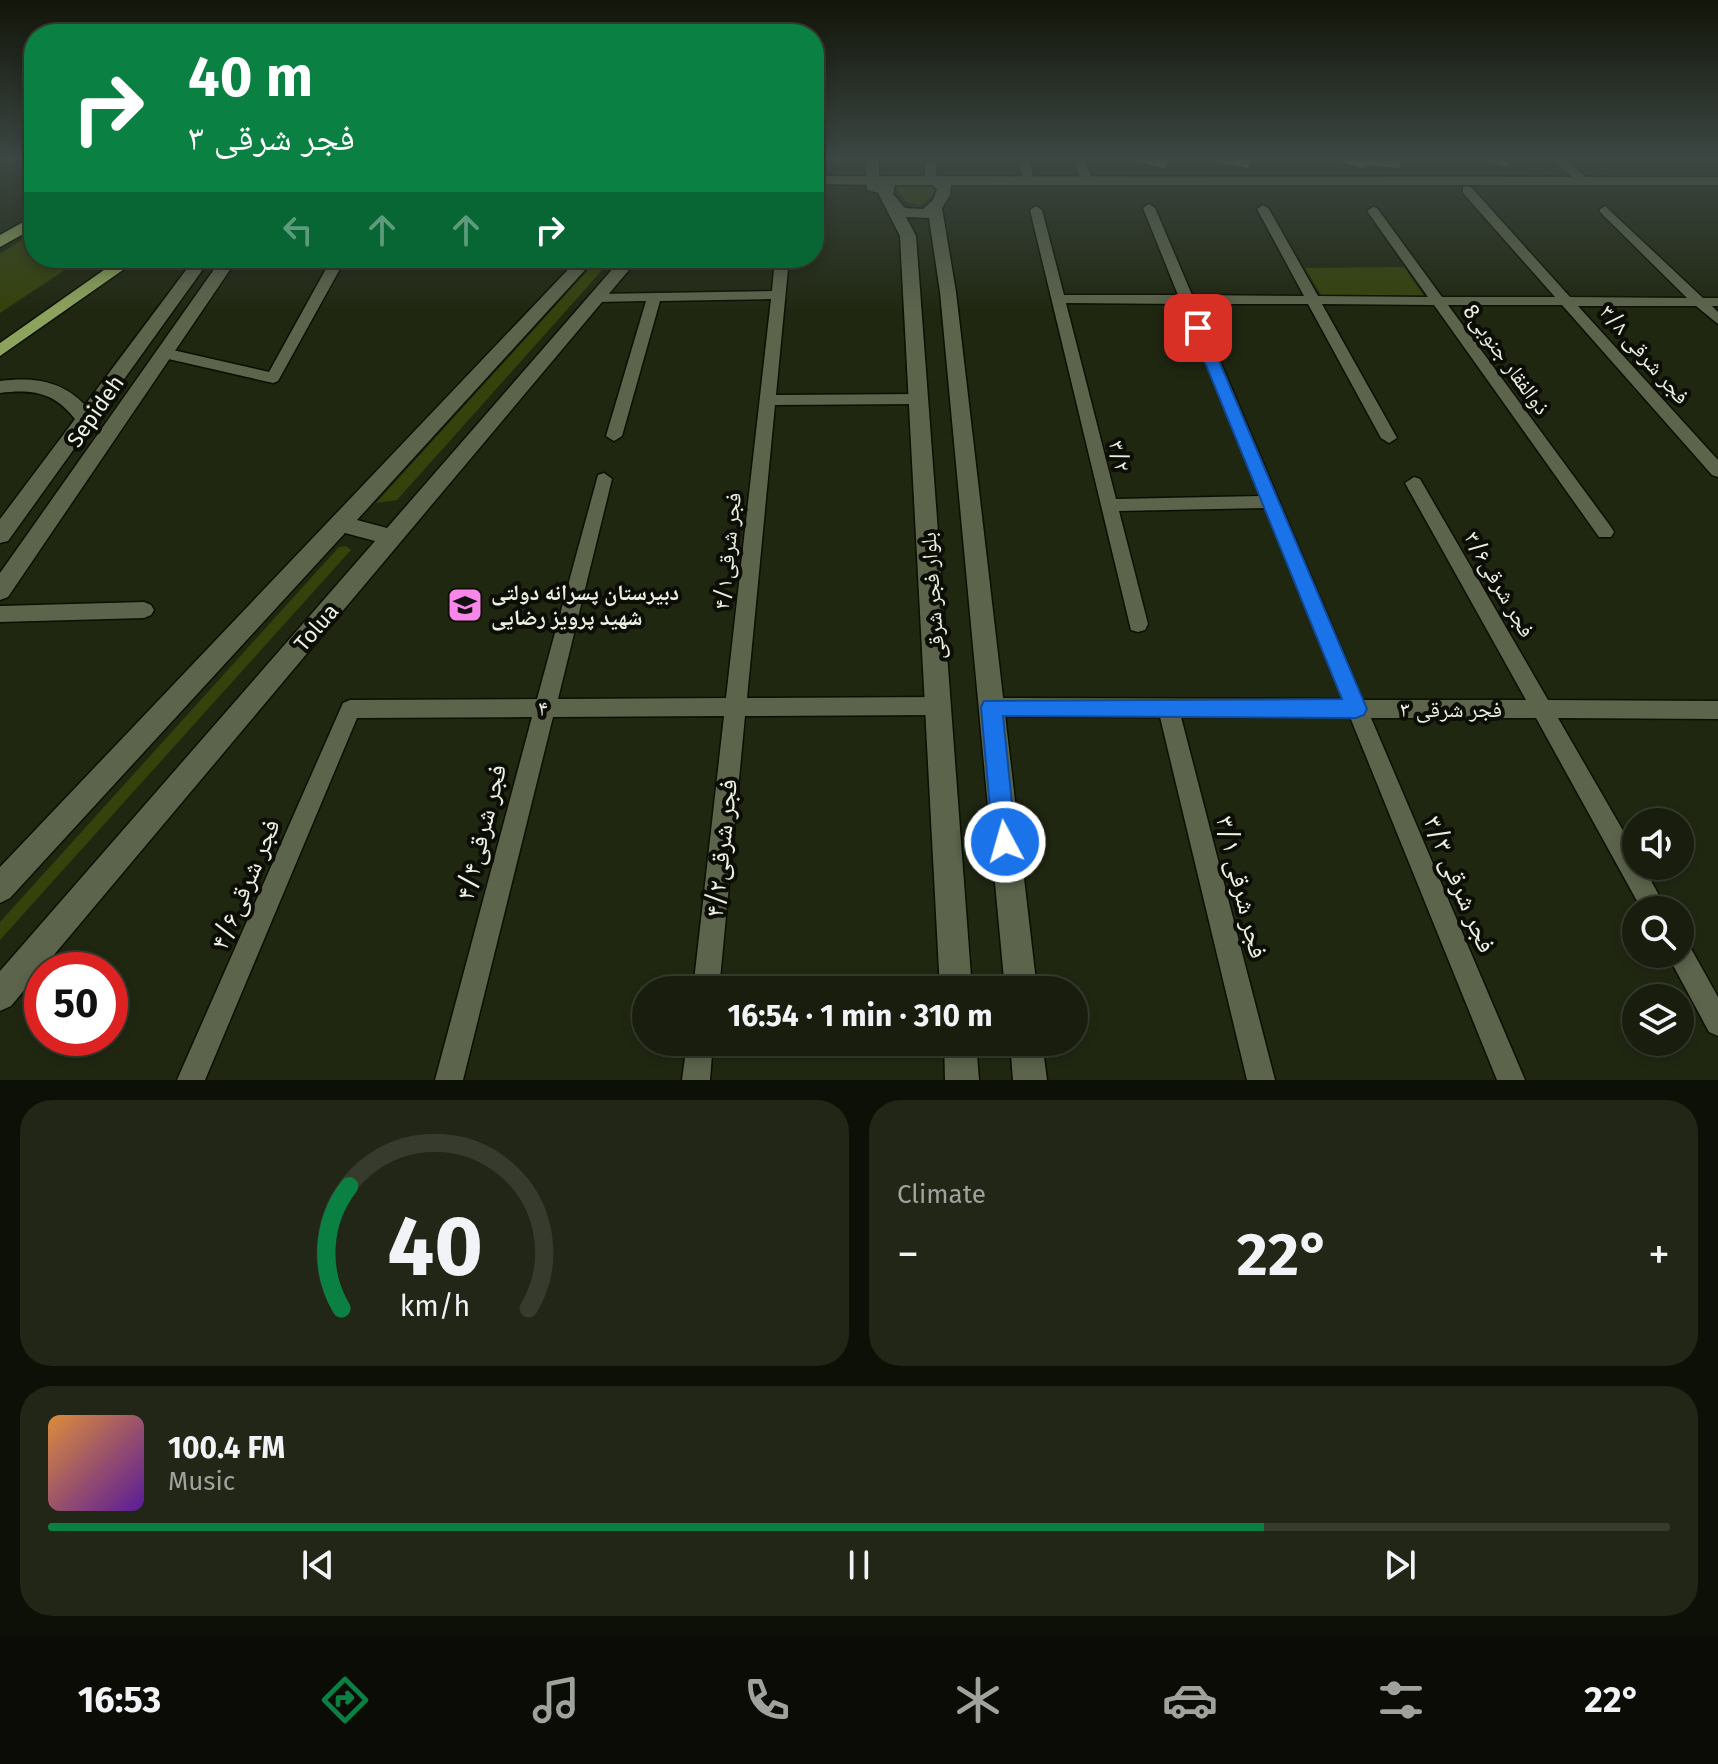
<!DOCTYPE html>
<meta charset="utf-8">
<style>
body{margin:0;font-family:"Fira Sans","Noto Naskh Arabic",sans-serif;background:#212616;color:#f1f3f6;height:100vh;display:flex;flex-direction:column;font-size:30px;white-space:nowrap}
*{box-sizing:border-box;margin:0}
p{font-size:26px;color:#9fa29d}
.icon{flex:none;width:44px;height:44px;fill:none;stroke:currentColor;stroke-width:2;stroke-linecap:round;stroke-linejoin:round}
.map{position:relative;height:1080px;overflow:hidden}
.side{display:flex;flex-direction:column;gap:20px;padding:20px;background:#0d1007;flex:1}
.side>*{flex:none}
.top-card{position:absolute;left:24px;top:24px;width:800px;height:244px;border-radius:32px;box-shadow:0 4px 12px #0003,0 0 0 2px #363b2e;background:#0b8043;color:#fff;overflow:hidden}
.buttons{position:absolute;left:1622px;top:808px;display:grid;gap:16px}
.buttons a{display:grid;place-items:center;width:72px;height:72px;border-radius:50%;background:#181d0d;box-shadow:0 4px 12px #0003,0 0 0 2px #363b2e;font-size:40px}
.speed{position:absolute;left:24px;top:952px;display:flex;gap:16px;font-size:40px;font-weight:700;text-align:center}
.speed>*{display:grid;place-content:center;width:104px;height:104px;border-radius:50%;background:#181d0d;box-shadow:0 4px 12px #0003,0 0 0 2px #363b2e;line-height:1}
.speed .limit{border:12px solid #d22;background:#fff;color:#111}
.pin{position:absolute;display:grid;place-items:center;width:68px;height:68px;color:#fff;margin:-34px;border-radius:16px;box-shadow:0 4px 12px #0006}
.me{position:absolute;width:88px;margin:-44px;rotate:354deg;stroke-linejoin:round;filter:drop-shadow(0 0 6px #0008)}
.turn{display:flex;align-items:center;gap:28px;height:168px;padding:0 32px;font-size:36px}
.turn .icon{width:104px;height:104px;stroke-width:2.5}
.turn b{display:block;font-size:56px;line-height:68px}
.lanes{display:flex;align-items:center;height:76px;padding:0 32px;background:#0003;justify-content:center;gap:40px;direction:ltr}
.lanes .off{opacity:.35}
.big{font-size:60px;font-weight:700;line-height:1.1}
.side .widget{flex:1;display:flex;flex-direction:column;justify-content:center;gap:12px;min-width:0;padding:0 28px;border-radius:32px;background:#212616}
.side .dial{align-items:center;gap:0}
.dial svg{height:208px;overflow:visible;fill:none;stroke:#363b2e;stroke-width:7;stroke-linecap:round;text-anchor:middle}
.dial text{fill:#f1f3f6;stroke:none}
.song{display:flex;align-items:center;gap:24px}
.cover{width:96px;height:96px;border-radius:12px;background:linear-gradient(135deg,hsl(30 70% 55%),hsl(270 70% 35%))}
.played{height:8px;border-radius:4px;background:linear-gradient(90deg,#0b8043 75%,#363b2e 75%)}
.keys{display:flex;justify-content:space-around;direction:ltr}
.heat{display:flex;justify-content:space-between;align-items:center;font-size:44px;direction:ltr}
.side .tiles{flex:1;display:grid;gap:20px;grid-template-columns:1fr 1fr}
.widget:last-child{grid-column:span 2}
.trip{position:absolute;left:632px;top:976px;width:456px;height:80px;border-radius:40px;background:#181d0d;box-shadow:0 4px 12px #0003,0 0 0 2px #363b2e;font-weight:700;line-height:80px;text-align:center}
.dock{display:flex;height:128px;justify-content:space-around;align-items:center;background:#0a0c05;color:#9fa29d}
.dock .icon{width:56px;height:56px}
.dock .on{color:#0b8043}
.dock b{font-size:36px;color:#f1f3f6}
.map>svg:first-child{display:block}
.green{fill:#35420c}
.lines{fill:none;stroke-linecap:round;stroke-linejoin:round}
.minor-casing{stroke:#0a0f00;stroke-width:3}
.tertiary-casing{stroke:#0a0f00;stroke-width:3}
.secondary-casing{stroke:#0a0f00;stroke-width:3}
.trunk-casing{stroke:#0a0f00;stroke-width:3}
.minor{fill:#5c644c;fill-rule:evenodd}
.tertiary{fill:#5c644c;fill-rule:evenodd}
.secondary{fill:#5c644c;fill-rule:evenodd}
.trunk{fill:#8da25c;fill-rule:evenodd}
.wall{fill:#90a365}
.route{fill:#1a73e8;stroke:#114b97;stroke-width:2}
.labels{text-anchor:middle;stroke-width:8;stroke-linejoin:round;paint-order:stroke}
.street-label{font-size:22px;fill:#ebf0e2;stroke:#0c0e06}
.poi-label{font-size:22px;font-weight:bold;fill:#ebf0e2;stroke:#0c0e06;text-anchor:start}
.near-street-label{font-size:26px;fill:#ebf0e2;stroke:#0c0e06}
</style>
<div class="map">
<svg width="1718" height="1080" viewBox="0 0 1718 1080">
<rect width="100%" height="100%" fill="#202711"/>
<!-- green -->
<path class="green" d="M932,182L939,191L919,206L905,201L896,189L897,183Z
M34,232V258H83L0,313V254Z
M599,258H613L397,500L376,503Z
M1404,267L1424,296L1321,295L1305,268Z
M346,546L351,550L0,940V922L339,547Z"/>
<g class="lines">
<defs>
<path id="minor" d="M925,160H937L935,184L925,181Z
M1018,160H1030L1034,184L1024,181Z
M1073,160H1085L1093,181L1091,184H1083Z
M1553,160H1566L1589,180L1579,183Z
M1467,186L1471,187L1570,297L1687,298L1601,213L1599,210L1605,206L1703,298H1718V306H1712L1718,312V324L1696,306H1578L1718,460V477L1712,475L1562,305H1448L1611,527L1614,532L1611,537H1599L1434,305L1322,304L1397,438L1389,443L1381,438L1308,304H1196L1363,700H1526L1405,483L1414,477L1420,479L1548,700L1718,701V719L1558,718L1636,853V866H1643L1667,910H1642L1536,718H1371L1525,1080H1497L1350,717H1181L1275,1080H1247L1160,717L992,716L985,713L982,707L985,701L992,698L1343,699L1265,508L1119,511L1148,624L1145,630L1138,632L1131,630L1030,210L1036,206L1042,210L1064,295H1178L1143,208L1149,204L1155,208L1192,295L1304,296L1257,209L1263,205L1269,209L1318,296L1428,297L1367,211L1373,207L1377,208L1442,297H1555L1463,193V187ZM1066,303L1182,304L1260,496L1116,499Z
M332,258H346L278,381L273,383L164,358L157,353L164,348L269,372Z
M775,258H789L776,395L919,394L927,399L919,404L775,405L747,698L940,697L947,700L950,706L947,712L940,715L745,716L719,990H693L724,716L553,717L463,1080H435L532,717L357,718L205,1080H177L343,703L350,700L537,699L598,475L604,473L612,479L558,699L726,698L771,299L660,301L622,436L614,441L606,436L646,301L597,302L590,298L597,294L772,291Z
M144,602L151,605L154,610L151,615L144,618L0,622V606Z
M1680,941L1689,945L1718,997V1036L1709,1032L1667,954H1680Z
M687,1042H713L710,1080H682Z"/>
<path id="tertiary" d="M865,160H879V193L867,190Z"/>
<path id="secondary" d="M814,176L1718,177V185H951L950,195L942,208L956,292L1037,990H1005L940,292L929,218L906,217L916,236L972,990H940L900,236L879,195V185L814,184ZM932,185L937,189L933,200L923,209L905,208L893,194L895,185Z
M195,258H211L8,541L0,543V519L75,419C54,392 32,389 0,393V381C33,377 61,380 85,405Z
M222,258H238L8,597L0,600V573Z
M579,258H596L357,520L387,528L622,258H639L11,1006L0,1011V971L375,541L345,533L10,898L0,903V867Z
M944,1042H976L979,1080H945Z
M1010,1042H1042L1047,1080H1013Z"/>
<path id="trunk" d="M34,216V228L0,247V235Z
M121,258H140L0,356V343Z"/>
</defs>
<!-- minor casing -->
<use href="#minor" class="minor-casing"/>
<!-- tertiary casing -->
<use href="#tertiary" class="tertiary-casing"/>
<!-- secondary casing -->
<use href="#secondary" class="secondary-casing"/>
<!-- trunk casing -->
<use href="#trunk" class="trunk-casing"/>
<!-- minor -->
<use href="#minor" class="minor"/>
<!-- tertiary -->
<use href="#tertiary" class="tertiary"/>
<!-- secondary -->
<use href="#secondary" class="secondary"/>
<!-- trunk -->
<use href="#trunk" class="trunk"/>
</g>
<!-- wall -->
<path class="wall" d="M1130,160H1170L1165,168Z
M1209,160H1251L1248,168Z
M1332,160H1402L1399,168L1365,165L1364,168Z
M1479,160H1511L1509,163L1505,166Z"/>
<!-- sky -->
<linearGradient id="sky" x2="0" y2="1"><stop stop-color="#121509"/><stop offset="0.51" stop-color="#3c4743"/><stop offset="1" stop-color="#3c4743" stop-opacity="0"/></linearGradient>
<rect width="1718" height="311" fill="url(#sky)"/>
<!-- route -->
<path class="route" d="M1193,325L1205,328L1367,709L1364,715L1356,718L1003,716L1016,842L1013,850L1005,853L996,850L993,842L981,707L984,701L1342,699L1191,328Z"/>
<!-- icons -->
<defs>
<symbol id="school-square" viewBox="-11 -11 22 22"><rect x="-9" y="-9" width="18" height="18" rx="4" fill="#f987e9" stroke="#0c0e06"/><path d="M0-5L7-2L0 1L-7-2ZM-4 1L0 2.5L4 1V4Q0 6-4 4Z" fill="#111"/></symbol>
</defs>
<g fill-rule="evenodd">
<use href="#school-square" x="445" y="585" width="40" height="40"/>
</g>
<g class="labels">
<!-- street labels -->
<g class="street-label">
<text transform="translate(1645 354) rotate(49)" y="8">۳/۸ فجر شرقی</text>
<text transform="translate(1507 359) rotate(54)" y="8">8ذوالفقار جنوبی</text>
<text transform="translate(95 411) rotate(-55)" y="8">Sepideh</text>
<text transform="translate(1120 456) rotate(76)" y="8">۳/۲</text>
<text transform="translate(727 551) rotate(-84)" y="8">فجر شرقی۴/۱</text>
<text transform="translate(1500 584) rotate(60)" y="8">فجر شرقی۳/۶</text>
<text transform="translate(932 596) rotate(-94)" y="8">بلوار فجر شرقی</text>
<text transform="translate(316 627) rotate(-49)" y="8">Tolua</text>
<text x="543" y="716">۴</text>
<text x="1451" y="717">۳ فجر شرقی</text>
</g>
<!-- poi labels -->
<g class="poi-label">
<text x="491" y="600">دبیرستان پسرانه دولتی<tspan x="491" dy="25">شهید پرویز رضایی</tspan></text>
</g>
<!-- near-street labels -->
<g class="near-street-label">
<text transform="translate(481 832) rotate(-76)" y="9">فجر شرقی۴/۴</text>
<text transform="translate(721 848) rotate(-84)" y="9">فجر شرقی۴/۲</text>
<text transform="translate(245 884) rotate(-67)" y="9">فجر شرقی۴/۶</text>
<text transform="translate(1460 884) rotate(67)" y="9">۳/۳ فجر شرقی</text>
<text transform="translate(1242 887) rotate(76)" y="9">۳/۱ فجر شرقی</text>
</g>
</g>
</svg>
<div class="buttons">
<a><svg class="icon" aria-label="sound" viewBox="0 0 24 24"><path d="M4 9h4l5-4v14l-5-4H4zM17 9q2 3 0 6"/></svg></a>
<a><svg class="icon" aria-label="search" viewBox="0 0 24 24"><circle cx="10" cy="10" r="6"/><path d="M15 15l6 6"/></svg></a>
<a><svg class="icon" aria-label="layers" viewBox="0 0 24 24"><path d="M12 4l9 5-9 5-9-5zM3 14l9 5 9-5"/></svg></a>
</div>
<div class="speed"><div class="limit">50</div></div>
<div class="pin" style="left:1198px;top:328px;background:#d93025"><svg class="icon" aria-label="arrive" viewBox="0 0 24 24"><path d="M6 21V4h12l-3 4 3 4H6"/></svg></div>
<svg class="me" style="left:1005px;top:842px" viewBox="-20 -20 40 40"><circle r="17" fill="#1a73e8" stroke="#fff" stroke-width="3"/><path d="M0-11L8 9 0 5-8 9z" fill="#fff"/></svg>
<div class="trip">16:54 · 1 min · 310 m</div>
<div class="top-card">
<div class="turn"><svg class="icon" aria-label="right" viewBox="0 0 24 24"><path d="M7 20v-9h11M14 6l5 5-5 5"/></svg><div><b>40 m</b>۳ فجر شرقی</div></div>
<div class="lanes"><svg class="icon off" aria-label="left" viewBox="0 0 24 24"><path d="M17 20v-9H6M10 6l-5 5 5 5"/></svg><svg class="icon off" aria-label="ahead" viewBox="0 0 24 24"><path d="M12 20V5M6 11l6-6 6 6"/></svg><svg class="icon off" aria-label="ahead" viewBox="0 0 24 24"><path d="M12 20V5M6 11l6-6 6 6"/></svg><svg class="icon" aria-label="right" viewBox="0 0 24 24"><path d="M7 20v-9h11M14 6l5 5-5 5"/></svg></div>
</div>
</div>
<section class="side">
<div class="tiles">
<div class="widget dial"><svg viewBox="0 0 100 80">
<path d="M14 69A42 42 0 1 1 86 69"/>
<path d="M14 69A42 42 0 0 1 17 22" stroke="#0b8043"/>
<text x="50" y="56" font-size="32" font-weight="700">40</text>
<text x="50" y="72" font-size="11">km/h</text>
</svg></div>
<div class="widget"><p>Climate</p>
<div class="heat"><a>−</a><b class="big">22°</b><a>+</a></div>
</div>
<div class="widget">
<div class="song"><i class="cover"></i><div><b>100.4 FM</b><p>Music</p></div></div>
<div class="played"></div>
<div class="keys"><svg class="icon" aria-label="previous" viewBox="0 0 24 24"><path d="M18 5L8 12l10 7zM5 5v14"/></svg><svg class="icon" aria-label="pause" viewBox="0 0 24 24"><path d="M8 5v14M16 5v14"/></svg><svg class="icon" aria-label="next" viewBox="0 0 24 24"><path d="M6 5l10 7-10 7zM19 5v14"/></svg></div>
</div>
</div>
</section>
<nav class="dock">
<b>16:53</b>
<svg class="icon on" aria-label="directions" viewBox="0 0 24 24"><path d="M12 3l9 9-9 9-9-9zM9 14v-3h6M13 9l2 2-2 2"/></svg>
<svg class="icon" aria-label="music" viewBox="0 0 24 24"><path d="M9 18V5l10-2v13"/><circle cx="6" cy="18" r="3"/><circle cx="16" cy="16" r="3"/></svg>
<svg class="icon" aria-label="phone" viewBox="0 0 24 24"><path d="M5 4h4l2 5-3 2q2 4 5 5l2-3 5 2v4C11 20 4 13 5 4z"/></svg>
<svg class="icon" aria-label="climate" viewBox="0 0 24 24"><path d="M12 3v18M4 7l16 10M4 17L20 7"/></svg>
<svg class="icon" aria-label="car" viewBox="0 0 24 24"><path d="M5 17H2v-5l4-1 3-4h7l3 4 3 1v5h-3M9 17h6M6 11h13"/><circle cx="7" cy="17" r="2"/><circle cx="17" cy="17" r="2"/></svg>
<svg class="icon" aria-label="filters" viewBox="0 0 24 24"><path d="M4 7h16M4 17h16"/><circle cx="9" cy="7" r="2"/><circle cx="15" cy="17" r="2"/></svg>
<b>22°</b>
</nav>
